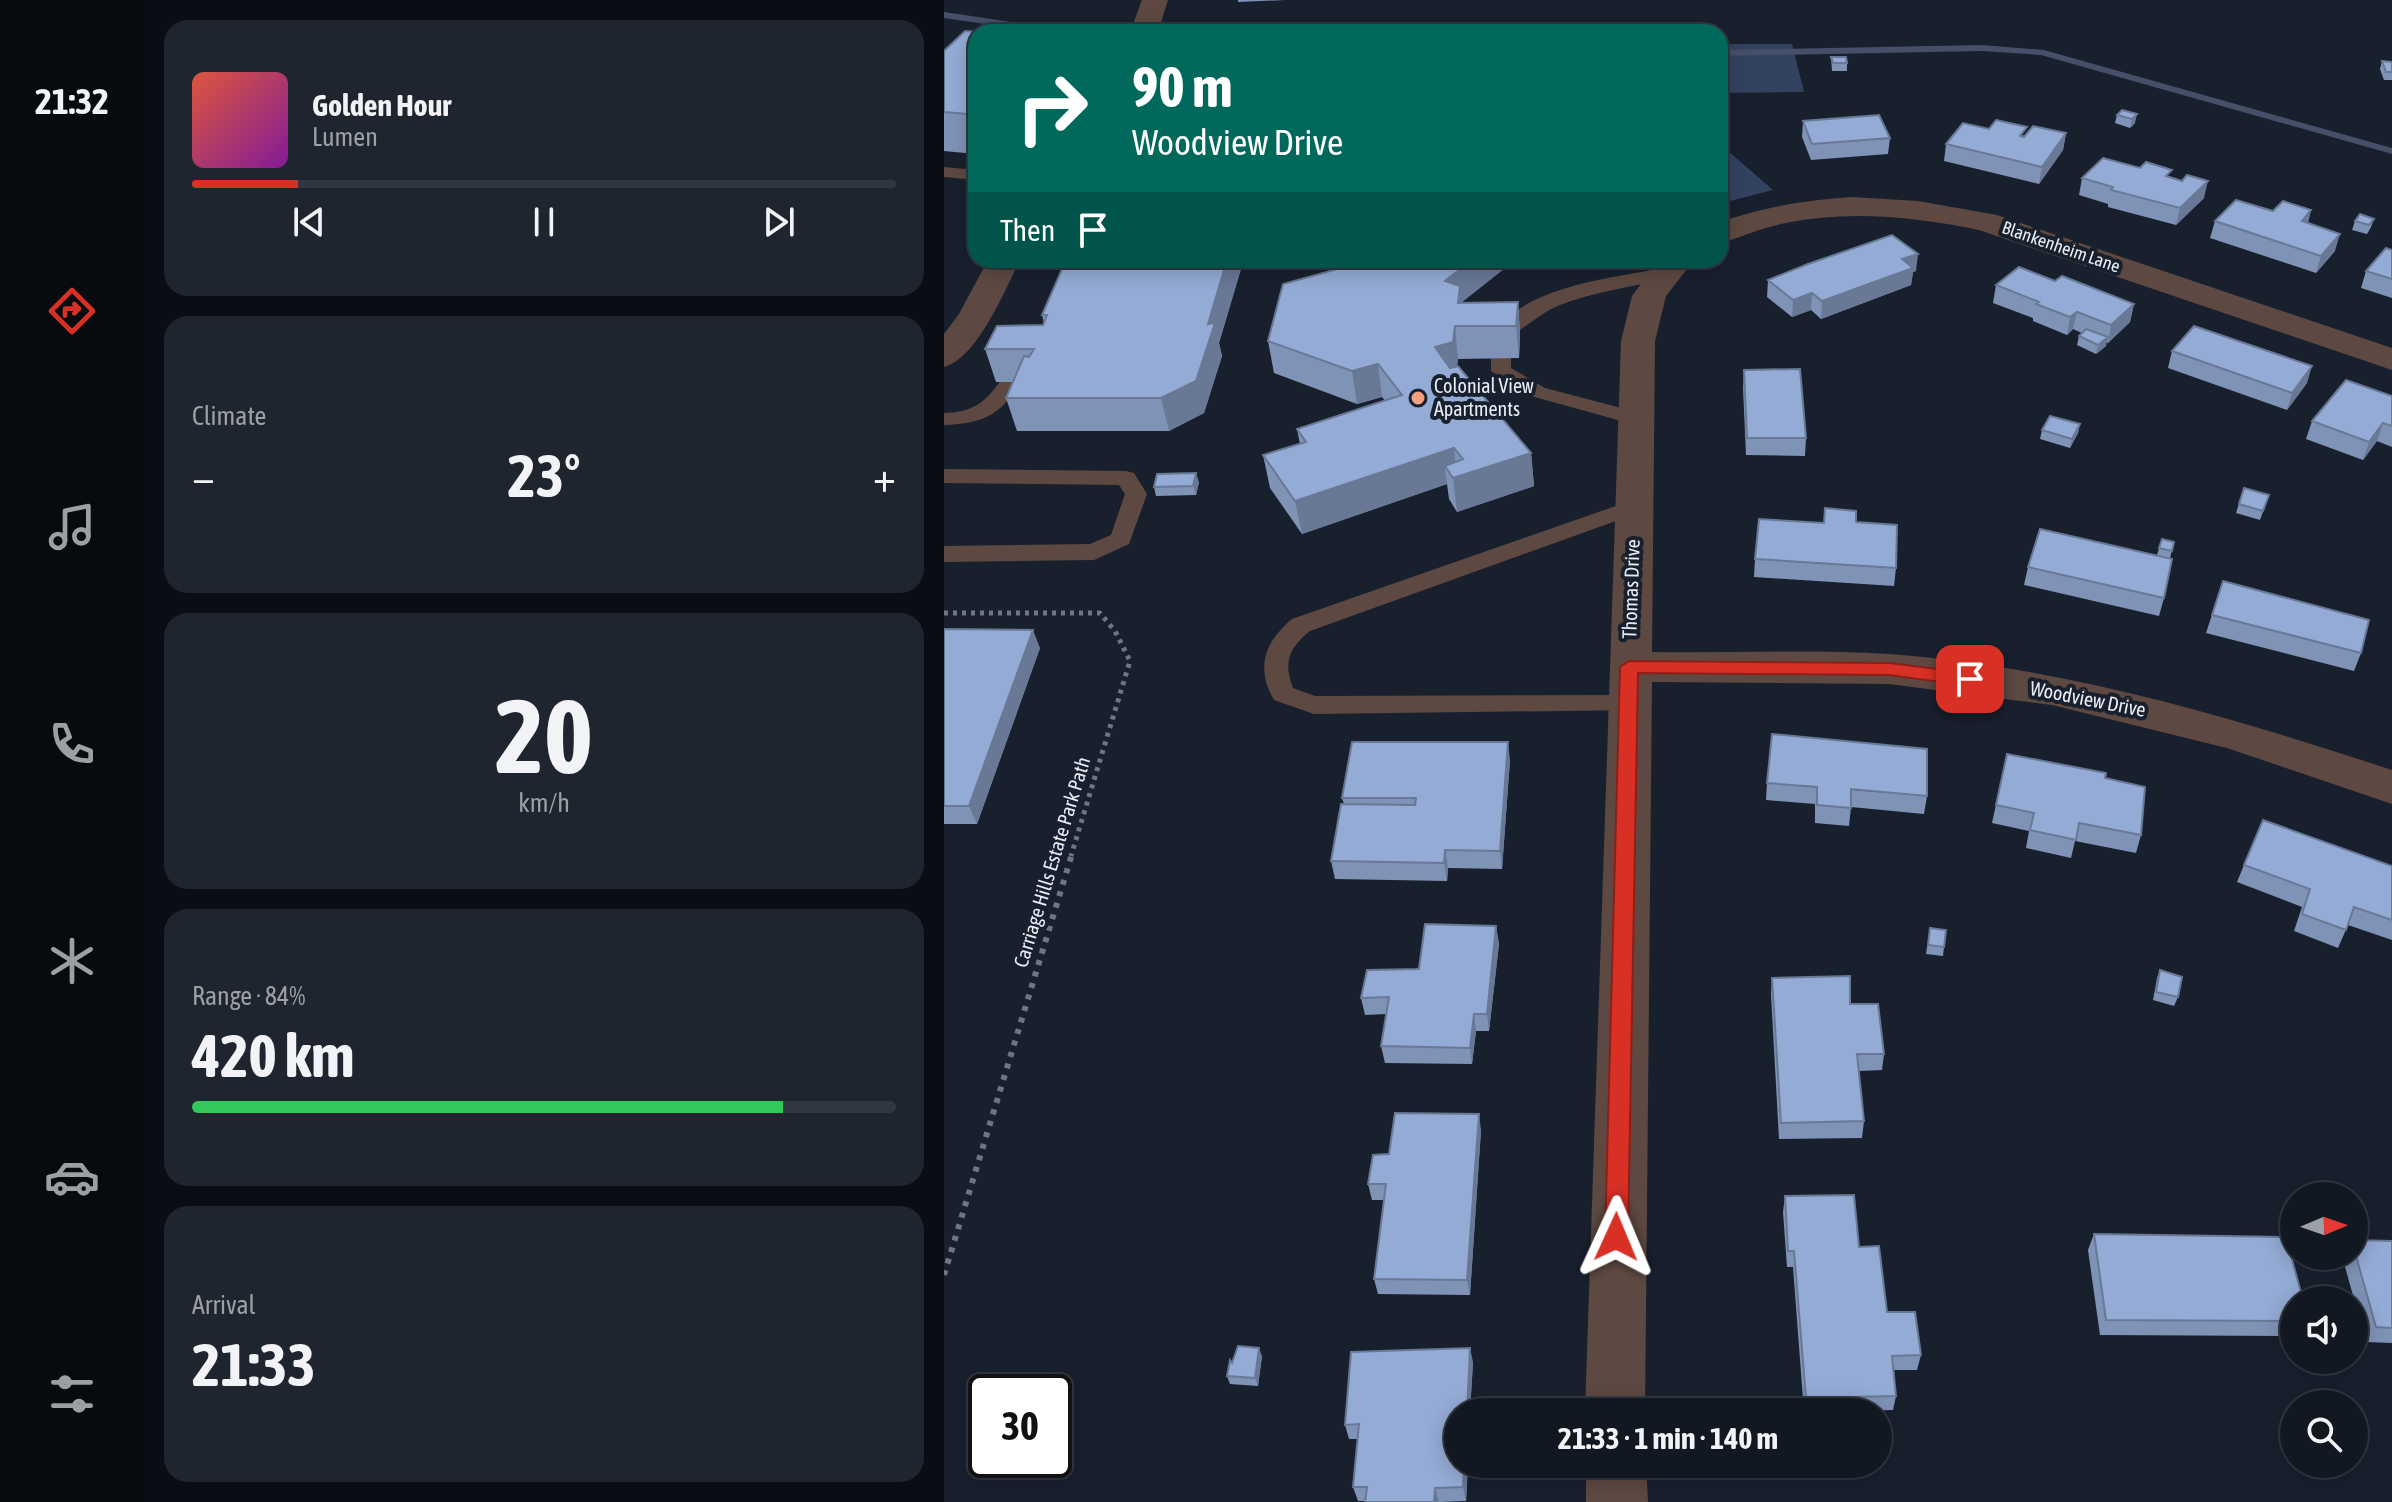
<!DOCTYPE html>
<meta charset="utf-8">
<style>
body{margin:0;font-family:"Asap Condensed",sans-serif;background:#1f252f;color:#f1f3f6;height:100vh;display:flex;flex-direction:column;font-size:30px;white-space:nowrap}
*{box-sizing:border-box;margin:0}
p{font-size:26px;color:#9ca0a5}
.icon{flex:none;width:44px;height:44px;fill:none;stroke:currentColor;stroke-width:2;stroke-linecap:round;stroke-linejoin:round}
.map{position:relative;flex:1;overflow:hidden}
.sheet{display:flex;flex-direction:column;gap:20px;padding:20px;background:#0a0d13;width:800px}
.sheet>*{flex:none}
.guide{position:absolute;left:24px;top:24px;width:760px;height:244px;border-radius:24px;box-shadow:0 4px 20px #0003,0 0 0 2px #313740;background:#00695c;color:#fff;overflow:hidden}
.needle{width:52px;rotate:88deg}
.fabs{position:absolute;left:1336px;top:1182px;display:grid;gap:16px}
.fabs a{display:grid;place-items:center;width:88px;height:88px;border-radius:50%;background:#121822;box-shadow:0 4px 20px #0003,0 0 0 2px #313740;font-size:40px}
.speed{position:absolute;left:24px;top:1374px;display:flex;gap:16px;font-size:40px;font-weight:700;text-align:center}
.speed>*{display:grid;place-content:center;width:104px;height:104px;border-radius:50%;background:#121822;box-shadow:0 4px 20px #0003,0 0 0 2px #313740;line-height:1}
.speed .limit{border:4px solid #111;border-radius:12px;background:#fff;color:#111}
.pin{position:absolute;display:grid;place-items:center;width:68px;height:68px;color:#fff;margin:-34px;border-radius:16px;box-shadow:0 4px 12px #0006}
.me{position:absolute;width:88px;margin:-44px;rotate:1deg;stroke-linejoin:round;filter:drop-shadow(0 0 6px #0008)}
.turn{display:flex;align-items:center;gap:28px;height:168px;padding:0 32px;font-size:36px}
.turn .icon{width:104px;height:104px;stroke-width:2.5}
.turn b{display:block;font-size:56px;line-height:68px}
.then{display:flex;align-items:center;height:76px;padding:0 32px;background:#0003;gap:16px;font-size:30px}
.big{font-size:60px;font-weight:700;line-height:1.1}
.sheet .tile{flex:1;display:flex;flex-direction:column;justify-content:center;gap:12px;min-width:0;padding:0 28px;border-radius:24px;background:#1f252f}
.sheet .dial{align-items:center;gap:0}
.dial b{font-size:104px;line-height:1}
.song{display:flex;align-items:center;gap:24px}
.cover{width:96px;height:96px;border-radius:12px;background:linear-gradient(135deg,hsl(10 70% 55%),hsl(290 70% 35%))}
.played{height:8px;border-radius:4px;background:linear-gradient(90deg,#d93025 15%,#313740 15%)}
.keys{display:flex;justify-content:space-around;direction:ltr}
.heat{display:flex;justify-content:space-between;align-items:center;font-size:44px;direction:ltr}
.charge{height:12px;border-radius:6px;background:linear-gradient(90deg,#34c759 84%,#313740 0)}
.trip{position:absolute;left:500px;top:1398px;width:448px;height:80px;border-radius:40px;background:#121822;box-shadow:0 4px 20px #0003,0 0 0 2px #313740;font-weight:700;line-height:80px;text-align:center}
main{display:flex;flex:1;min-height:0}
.menu{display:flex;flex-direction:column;width:144px;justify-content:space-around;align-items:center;background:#070a0e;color:#9ca0a5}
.menu .icon{width:56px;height:56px}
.menu .selected{color:#d93025}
.menu b{font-size:36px;color:#f1f3f6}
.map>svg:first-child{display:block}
.green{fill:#32425f}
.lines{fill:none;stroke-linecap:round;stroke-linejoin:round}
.stream{fill:#464f68;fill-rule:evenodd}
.path-far1{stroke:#6f7682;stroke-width:5;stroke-dasharray:4 5;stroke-linecap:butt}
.path{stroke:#6f7682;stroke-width:6;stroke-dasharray:5 7;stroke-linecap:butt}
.lane{fill:#5d4941;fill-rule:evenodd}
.street{fill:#5d4941;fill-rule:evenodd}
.wall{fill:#7f93b7}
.shaded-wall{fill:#687895}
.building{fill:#94abd5;stroke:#687895;stroke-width:2}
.route{fill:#d93025;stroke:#8d1f18;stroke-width:2}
.poi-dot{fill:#f2a080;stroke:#18202e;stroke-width:3}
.labels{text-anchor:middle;stroke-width:8;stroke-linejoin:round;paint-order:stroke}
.far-street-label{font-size:18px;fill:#e7edf7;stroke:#18202e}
.poi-label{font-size:20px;fill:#e7edf7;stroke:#18202e;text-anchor:start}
.street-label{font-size:20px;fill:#e7edf7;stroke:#18202e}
</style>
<main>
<nav class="menu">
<b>21:32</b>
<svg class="icon selected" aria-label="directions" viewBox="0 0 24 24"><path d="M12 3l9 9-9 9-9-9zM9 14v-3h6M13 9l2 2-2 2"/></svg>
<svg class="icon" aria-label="music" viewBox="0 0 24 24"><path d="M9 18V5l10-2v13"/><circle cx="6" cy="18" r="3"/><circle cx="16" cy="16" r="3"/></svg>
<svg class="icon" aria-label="phone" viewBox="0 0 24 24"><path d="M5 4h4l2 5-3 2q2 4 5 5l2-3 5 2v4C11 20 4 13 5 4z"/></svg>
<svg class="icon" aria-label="climate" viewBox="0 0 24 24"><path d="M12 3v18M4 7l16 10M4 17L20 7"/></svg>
<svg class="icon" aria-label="car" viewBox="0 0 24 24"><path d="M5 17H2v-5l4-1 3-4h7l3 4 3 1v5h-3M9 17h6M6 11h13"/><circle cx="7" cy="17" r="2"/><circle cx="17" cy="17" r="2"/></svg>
<svg class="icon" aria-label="filters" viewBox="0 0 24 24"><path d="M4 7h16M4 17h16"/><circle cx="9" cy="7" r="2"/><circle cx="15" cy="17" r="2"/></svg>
</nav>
<section class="sheet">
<div class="tile">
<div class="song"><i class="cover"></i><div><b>Golden Hour</b><p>Lumen</p></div></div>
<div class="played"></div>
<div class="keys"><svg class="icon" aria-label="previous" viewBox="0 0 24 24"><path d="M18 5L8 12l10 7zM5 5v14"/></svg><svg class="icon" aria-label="pause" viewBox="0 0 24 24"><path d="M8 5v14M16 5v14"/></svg><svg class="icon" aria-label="next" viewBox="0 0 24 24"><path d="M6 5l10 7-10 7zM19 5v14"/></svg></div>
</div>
<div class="tile"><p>Climate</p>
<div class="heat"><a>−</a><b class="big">23°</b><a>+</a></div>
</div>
<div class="tile dial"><b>20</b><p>km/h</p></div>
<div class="tile"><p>Range · 84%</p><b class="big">420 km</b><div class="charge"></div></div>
<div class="tile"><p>Arrival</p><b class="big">21:33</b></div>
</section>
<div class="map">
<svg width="1448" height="1502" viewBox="0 0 1448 1502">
<rect width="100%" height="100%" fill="#18202e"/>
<!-- green -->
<path class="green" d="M505,27V32H244Z
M776,44H848L860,92L776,93Z
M776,144L829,190L782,202L776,199Z"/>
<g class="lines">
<!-- stream -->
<path class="stream" d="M0,12L114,29L118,32H97L0,18Z
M1038,45L1100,50L1448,148V154L1097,55L1038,51L776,56V50Z"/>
<!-- path-far1 -->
<path class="path-far1" d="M0,613H156L171,631L186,661L127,856"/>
<!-- path -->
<path class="path" d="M0,1275L128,854"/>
<!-- lane -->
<path class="lane" d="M0,167L32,170V180L0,177Z
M719,268L729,274L726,278C689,287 651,291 616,305C597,312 570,337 558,340L548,334C584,285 664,279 719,268Z
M557,352L567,358V368L601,388L700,414L703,419L692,425L587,396L547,371V358Z
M64,378L74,384C58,416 35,424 0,425V413C29,412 41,403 57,380Z
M0,469L182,471L190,473L203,494L185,544L150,560L0,562V546L146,544L167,535L181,494L175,485L0,483Z
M689,500L697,502L700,507L697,512L366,631C345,648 339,662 349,688L371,696L684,695L693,698L697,704L693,710L370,714L330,700C311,667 321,642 348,619Z"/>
<!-- street -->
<path class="street" d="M198,0H224L214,32H186Z
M908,197L974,201L1053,215L1448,348V370L1035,230C971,217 906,210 842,223C819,227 798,237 776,243V222C819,207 862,200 908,197Z
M44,260H76C61,290 33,359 0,367V334L15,314Z
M715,260H750L722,296L711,341L708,652C787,653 867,649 945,654C1119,667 1284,716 1448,770V804L1283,748L1108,705L945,684L708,682L701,1412H641L677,341L688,296Z
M642,1464H702L704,1502H642Z"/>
</g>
<!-- wall -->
<path class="wall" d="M294,0H341L294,2Z
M32,32V154L0,151V51Z
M887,57L903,63V71H888Z
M1438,61L1448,62V80H1440L1436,69Z
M1178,110L1191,123L1186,128L1171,123L1173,115Z
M859,121L946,138L944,154L867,160L858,137Z
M1045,129L1082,136L1122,133L1119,150L1095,184L1000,161L1002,144Z
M1138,178H1227L1260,198L1232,225L1164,207V204L1135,195Z
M1367,210L1364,223L1391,251L1372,273L1266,238L1271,221L1329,211Z
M1430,219L1427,227L1423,234L1408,230L1411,221Z
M1448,250V298L1417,288L1422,271Z
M122,260H298L299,262L275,343L278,356L260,413L225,431H73L62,398L69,382H52L41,349L99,325L100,323L98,315Z
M452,260H571L518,302H574L576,334L575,358L514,359L513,366L587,453L590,486L513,512L505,499L503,484L358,534L326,488L319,455L356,444L353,429L441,401L438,397L413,404L330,373L324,341L455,261Z
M972,271L969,272L967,285L877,319L867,310L848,317L823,297L824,280Z
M1111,281L1190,304L1186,322L1164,343L1162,342V346L1152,354L1133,345L1135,336L1138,333L1129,329L1123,335L1089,321V318L1049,303L1052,285Z
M1228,351L1363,383L1343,410L1224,368Z
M800,370L862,438L861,456L802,455L799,388Z
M1448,396V447L1433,441L1419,460L1362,439L1368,421Z
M1136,424L1134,433L1126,448L1096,439L1098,430Z
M255,482L252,495L212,496L210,487Z
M1300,488L1325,495L1316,520L1292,513Z
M912,522L952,568L950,586L810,577L811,559L880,523Z
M1218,539L1230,542L1226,558L1220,598L1215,616L1080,585L1084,567L1213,555Z
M1279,581L1417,653L1410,671L1262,633Z
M0,629L96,648L33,824H0Z
M1063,754L1161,778L1197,835L1192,853L1131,841L1127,858L1082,848L1085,831L1048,823Z
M566,760L558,869L504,868L503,881L391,879L387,861L400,804L398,798Z
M823,783L983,796L980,814L907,807L905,826L871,823V804L822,800Z
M1300,865L1448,866V940L1404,925L1394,948L1350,931L1358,907L1293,882Z
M552,926L555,944L545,1031H532L528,1064L441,1063L437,1046L443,1014L421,1015L417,998Z
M986,928L1000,947L999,956L982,954Z
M1216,970L1234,997L1230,1006L1209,1000L1213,978Z
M828,978L906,1004L940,1054L938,1070L915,1071L920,1121L918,1138L835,1139L827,995Z
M537,1130L526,1295L434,1294L430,1279L440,1200H428L424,1184L445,1154Z
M841,1196L915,1247L943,1312L977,1355L973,1370H950L952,1396L949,1410L860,1412L849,1267H843L839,1212Z
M1150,1234L1350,1300V1336L1156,1335L1144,1250Z
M1410,1240L1448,1241V1343L1422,1342L1398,1256H1410Z
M318,1356L314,1386L286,1384L283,1376L288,1363Z
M529,1362L526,1412H514V1464H524L522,1501L495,1502L414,1501L409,1487L414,1439H405L401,1425Z"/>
<!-- shaded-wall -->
<path class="shaded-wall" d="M32,105V141L24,114Z
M1193,114L1191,123L1186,128L1188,119Z
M1122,133L1119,150L1095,184L1098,167Z
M1264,181L1260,198L1232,225L1236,208Z
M1367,210L1362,227L1358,221Z
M1396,234L1391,251L1372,273L1377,256Z
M974,254L972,271L969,272L967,285L877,319L878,301L958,259Z
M283,260H298L299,262L275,343L278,356L260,413L225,431L217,398L264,324Z
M528,260H571L518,302L520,318L501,281Z
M868,293L867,310L848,317L849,300Z
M574,302L576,334L575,358L572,326Z
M1190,304L1186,322L1164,343L1167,325Z
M1133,312L1129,329L1123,335L1126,317Z
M511,326L514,359L512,374L495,379L491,347Z
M1164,337L1162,346L1152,354L1154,345Z
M434,364L438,397L413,404L408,371Z
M1368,366L1363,383L1343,410L1348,393Z
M1439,423L1433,441L1419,460L1425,442Z
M1136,424L1134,433L1126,448L1128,439Z
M510,448L513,477L587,453L590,486L513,512L509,478L501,466L503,484L358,534L351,501Z
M252,473L255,482L252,495L249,486Z
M89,630L96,648L33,824L25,806Z
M564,742L566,760L558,869L556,851Z
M501,850L504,868L503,881L500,863Z
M552,926L555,944L545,1031L543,1014Z
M530,1014L532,1031L528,1064L526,1048Z
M535,1114L537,1130L526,1295L523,1280Z
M315,1348L318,1356L314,1386L311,1378Z
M526,1348L529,1362L526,1412H523Z
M520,1464H524L522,1501L519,1487Z
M491,1488L495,1502H490Z"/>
<!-- building -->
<path class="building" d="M21,31L36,32H32V105L24,114L0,112V51Z
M887,57H902L903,63H889Z
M1438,61L1448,62V72H1442Z
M1178,110L1193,114L1188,119L1173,115Z
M935,115L946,138L868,144L859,121Z
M1052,120L1083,127L1076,136L1080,137L1089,126L1122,133L1098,167L1002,144L1019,123L1045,129Z
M1159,158L1196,168L1202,162L1228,170L1222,176L1238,181L1243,175L1264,181L1236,208L1167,190L1169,187L1138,178Z
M1292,200L1329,211L1339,201L1367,210L1358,221L1396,234L1377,256L1271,221Z
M1416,214L1430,219L1425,225L1411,221Z
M948,235L974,254L958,259L969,268L878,301L868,293L849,300L824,280L864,264Z
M1442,248L1448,250V279L1422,271Z
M122,260H283L264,324L271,323L252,381L217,398H62L80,356L85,357L90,349H41L53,326L99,325L103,315H98Z
M426,260H439L451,264L456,260H528L501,281L516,286L514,303L574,302L572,326H511L509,342L491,347L506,368L514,366L587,453L509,478L501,466L519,459L510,448L351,501L319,455L362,442L353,429L458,395L434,364L408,371L324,341L339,284Z
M1075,267L1111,281L1118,276L1190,304L1167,325L1133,312L1126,317L1092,304L1095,302L1052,285Z
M1250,326L1368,366L1348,393L1228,351Z
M1142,329L1164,337L1154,345L1135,336Z
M856,369L862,438H803L800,370Z
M1402,380L1448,396V426L1439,423L1425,442L1368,421Z
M1106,416L1136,424L1128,439L1098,430Z
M252,473L249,486L210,487L213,474Z
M1300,488L1325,495L1319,511L1295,504Z
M881,508L912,511V522L953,525L952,568L811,559L815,519L880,523Z
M1096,529L1228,559L1220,598L1084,567Z
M1218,539L1230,542L1228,551L1215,548Z
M1279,581L1425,620L1417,653L1268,615Z
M0,629L89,630L25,806H0Z
M828,734L983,749V796L907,789V808L873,805V787L823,783Z
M408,742H564L556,851L501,850L500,863L387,861L397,804L471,805L472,798H398Z
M1063,754L1162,773L1161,778L1201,787L1197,835L1135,823L1132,840L1086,830L1090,813L1052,805Z
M1319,820L1448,866V920L1410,907L1402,930L1358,914L1366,889L1300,865Z
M481,924L552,926L543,1014H530L526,1048L437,1046L445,997L417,998L423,970L475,969Z
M986,928L1002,930L1000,947L984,945Z
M1216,970L1238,977L1234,997L1212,992Z
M906,976V1004H934L940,1054H913L920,1121L837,1123L828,978Z
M451,1113L535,1114L523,1280L430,1279L442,1184H424L429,1155L445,1154Z
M910,1195L915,1247L935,1246L943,1312H971L977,1355L948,1356L952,1396L862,1398L850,1251H844L841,1196Z
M1150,1234L1342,1237L1359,1300H1350V1321L1162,1320Z
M1410,1240L1448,1241V1328L1432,1327L1410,1249Z
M294,1346L315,1348L311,1378L283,1376L286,1360L288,1363Z
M526,1348L523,1412H514V1464H520L519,1487L491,1488L490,1502H421L423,1487H409L415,1424L401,1425L407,1352Z"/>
<!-- route -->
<path class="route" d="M685,661L945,663L1026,673L1035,679L1026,686L945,675L694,673L684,1237L680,1245L672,1248L664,1245L661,1237L676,667Z"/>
<!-- markers -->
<circle class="poi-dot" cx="474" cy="398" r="8"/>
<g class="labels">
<!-- far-street labels -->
<g class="far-street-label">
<text transform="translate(1117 247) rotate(19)" y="6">Blankenheim Lane</text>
</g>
<!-- poi labels -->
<g class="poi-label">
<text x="490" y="393">Colonial View<tspan x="490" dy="23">Apartments</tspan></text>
</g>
<!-- street labels -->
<g class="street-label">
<text transform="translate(687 589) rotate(-88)" y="7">Thomas Drive</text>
<text transform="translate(1144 699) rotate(11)" y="7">Woodview Drive</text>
<text transform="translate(108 862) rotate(-73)" y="7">Carriage Hills Estate Park Path</text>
</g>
</g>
</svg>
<div class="fabs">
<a><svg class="needle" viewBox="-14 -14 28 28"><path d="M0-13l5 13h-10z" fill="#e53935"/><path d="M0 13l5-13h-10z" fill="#9ca0a5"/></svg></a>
<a><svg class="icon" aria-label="sound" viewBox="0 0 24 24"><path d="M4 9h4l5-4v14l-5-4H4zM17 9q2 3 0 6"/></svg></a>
<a><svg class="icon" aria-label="search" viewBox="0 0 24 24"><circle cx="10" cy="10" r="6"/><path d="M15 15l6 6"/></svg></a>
</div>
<div class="speed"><div class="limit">30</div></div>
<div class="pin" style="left:1026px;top:679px;background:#d93025"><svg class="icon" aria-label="arrive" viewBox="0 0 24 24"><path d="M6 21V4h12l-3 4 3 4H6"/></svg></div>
<svg class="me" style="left:672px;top:1237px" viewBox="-20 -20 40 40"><path d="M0-17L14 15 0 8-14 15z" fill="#d93025" stroke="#fff" stroke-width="4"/></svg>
<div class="trip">21:33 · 1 min · 140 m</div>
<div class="guide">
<div class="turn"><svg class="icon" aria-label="right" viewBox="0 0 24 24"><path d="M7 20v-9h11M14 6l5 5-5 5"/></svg><div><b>90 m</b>Woodview Drive</div></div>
<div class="then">Then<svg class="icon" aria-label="arrive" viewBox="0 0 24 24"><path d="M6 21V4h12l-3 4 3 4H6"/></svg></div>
</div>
</div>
</main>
